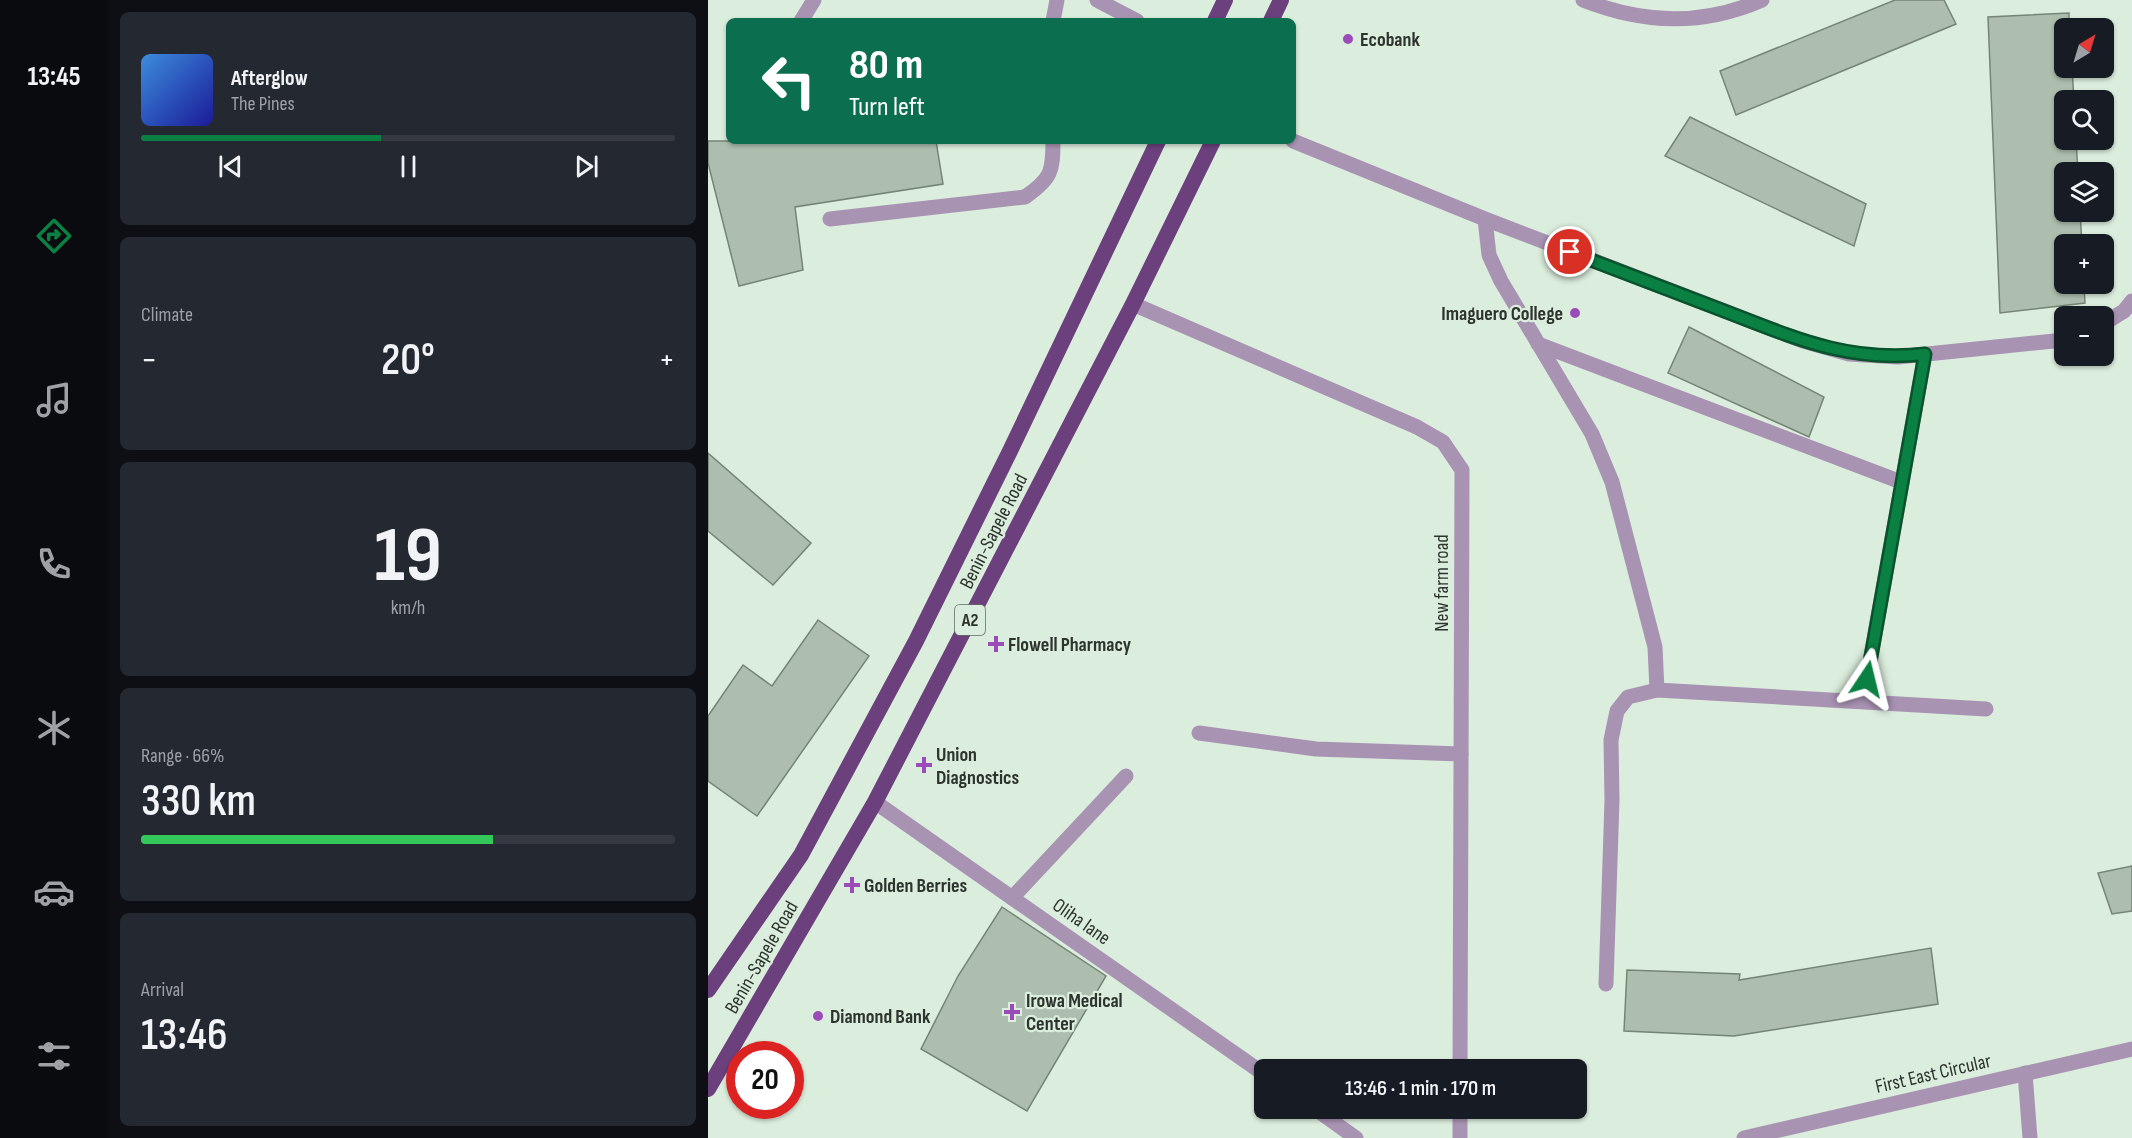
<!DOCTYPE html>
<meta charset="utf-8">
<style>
body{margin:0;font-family:"Sofia Sans Condensed",sans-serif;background:#242831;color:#f1f3f6;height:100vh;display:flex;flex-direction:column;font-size:22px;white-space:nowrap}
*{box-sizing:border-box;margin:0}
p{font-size:20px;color:#9ea1a6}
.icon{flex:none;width:33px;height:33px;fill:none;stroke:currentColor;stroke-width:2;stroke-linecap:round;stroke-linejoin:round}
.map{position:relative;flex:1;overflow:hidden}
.panel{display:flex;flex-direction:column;gap:12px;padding:12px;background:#0d0f14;width:600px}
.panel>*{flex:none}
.banner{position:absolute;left:18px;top:18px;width:570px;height:126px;border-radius:9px;box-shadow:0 2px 4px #0004;background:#0b6e4f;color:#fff;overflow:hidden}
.needle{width:39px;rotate:38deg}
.tools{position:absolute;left:1346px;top:18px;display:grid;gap:12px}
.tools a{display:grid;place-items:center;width:60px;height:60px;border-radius:9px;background:#171b24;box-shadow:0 2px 4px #0004;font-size:30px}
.speed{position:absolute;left:18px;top:1041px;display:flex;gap:12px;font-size:30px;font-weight:700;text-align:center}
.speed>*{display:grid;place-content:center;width:78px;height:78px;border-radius:50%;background:#171b24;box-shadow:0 2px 4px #0004;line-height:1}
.speed .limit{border:9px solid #d22;background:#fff;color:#111}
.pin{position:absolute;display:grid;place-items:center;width:51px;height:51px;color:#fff;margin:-26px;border:3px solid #fff;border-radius:50%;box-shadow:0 2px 6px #0007}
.me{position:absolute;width:66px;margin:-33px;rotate:10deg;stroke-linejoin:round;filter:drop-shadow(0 0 4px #0008)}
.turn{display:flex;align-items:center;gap:21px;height:126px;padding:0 24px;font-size:27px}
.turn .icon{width:78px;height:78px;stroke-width:2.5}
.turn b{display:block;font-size:42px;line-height:51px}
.big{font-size:45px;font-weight:600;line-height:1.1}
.panel .widget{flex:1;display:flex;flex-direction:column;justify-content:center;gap:9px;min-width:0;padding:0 21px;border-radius:9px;background:#242831}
.panel .dial{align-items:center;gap:0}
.dial b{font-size:78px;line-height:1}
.song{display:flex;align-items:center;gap:18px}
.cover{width:72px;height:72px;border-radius:9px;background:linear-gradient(135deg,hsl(210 70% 55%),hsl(240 70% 35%))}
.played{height:6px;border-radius:3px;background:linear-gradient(90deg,#0b8043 45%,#363941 45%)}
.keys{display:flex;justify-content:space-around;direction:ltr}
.heat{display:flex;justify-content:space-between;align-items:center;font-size:33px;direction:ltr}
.charge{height:9px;border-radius:4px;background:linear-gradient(90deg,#34c759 66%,#363941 0)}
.trip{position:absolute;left:546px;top:1059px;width:333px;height:60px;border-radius:9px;background:#171b24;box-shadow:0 2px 4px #0004;font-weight:600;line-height:60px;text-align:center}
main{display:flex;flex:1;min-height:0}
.menu{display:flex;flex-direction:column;width:108px;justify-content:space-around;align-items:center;background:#090b0e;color:#9ea1a6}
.menu .icon{width:42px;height:42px}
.menu .on{color:#0b8043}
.menu b{font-size:27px;color:#f1f3f6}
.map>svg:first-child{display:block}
.building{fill:#adbeae;stroke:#758476;stroke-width:1.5}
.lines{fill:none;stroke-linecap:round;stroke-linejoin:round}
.service{stroke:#a993b3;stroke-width:15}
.minor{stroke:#a993b3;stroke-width:15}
.tertiary{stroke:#a993b3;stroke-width:15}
.trunk{stroke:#6b407c;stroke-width:16}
.route-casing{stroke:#07532c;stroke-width:15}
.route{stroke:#0b8043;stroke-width:10}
.poi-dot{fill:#9b4ab9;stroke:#dbeddd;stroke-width:2}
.labels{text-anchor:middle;stroke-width:4.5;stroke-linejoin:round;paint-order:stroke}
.shield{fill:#dbeddd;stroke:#616b62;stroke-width:1.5}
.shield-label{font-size:18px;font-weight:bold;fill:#2d332d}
.poi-label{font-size:20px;font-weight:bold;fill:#2d332d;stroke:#dbeddd;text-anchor:start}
.street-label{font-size:20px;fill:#2d332d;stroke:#dbeddd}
</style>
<main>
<nav class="menu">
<b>13:45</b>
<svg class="icon on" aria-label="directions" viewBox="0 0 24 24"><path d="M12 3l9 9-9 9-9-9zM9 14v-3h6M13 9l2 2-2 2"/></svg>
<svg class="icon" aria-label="music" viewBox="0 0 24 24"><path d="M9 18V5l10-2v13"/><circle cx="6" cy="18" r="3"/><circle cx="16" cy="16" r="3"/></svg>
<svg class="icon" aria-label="phone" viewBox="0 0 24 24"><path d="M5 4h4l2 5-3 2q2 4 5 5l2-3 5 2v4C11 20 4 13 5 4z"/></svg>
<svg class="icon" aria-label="climate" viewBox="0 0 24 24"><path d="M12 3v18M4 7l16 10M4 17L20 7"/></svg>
<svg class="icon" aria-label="car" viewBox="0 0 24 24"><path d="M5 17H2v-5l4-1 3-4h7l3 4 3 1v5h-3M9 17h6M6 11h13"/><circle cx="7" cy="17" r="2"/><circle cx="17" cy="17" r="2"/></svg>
<svg class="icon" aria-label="filters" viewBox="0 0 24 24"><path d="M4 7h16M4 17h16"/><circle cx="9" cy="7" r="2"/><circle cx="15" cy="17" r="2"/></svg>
</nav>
<section class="panel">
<div class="widget">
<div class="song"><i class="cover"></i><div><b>Afterglow</b><p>The Pines</p></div></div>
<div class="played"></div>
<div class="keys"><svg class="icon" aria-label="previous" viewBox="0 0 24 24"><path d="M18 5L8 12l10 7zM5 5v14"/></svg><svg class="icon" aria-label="pause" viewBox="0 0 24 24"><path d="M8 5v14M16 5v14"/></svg><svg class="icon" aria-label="next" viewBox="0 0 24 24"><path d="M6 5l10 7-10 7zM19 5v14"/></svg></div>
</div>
<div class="widget"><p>Climate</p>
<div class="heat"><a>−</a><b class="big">20°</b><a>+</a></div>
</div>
<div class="widget dial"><b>19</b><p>km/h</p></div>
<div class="widget"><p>Range · 66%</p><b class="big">330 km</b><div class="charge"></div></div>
<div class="widget"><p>Arrival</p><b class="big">13:46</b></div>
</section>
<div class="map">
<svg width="1424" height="1138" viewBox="0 0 1424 1138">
<rect width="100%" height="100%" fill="#dbeddd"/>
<!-- building -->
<path class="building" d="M1187,0H1236L1248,24L1028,115L1012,71Z
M1361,13V28H1356V68H1364L1366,100H1356V140H1368L1370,172H1356V212H1372L1374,244H1356V284H1376L1377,303L1292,313L1280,17Z
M982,117L1158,204L1146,246L957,156Z
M0,141H228L235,184L87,207L95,270L31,286L0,163Z
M981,327L1116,397L1101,437L960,373Z
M0,453L103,543L65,585L0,531Z
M110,620L161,656L49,816L0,781V716L35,665L64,686Z
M1424,866V911L1404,914L1390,873Z
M294,907L398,976L319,1111L213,1049L250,976Z
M1223,948L1230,1004L1026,1036L916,1031L919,970L1032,974L1031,980Z"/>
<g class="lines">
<!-- service -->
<path class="service" d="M389,0L429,21
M93,21L106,0
M345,21L349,0
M585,141L777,219L1095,341L1141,354L1190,357L1356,340
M122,219L317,197C343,179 345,172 345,141
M777,219L781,255L793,281L884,434L904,482L947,647L949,690
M1395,324L1416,311L1424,301
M830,344L1193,482
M1155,701L1217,354
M491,733L608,749L753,754
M304,898L418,776
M898,984L904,800L903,740L909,711L920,697L949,690L1278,709"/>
<!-- minor -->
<path class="minor" d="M875,0C936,24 994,26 1054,0
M425,304L709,427L735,442L754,470L752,1070
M167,802L556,1074
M1317,1073L1322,1138
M606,1108L648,1138
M752,1138V1108"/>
<!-- tertiary -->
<path class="tertiary" d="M1036,1138L1424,1049"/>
<!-- trunk -->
<path class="trunk" d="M507,21L517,0
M563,21L573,0
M0,990L93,855L208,641L302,451L450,141
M0,1089L167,802L425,304L505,141"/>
</g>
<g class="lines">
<defs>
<path id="route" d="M862,252C911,271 961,290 1011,309C1082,336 1138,363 1217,354L1159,679"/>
</defs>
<!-- route casing -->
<use href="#route" class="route-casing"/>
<!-- route -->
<use href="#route" class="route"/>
</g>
<!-- markers -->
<g class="poi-dot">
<circle cx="640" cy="39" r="6"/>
<circle cx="867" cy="313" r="6"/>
<path d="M285 635h6v6h6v6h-6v6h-6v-6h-6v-6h6z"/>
<path d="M213 756h6v6h6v6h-6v6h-6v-6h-6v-6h6z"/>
<path d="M141 876h6v6h6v6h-6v6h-6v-6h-6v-6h6z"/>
<path d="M301 1003h6v6h6v6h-6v6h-6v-6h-6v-6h6z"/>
<circle cx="110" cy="1016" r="6"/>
</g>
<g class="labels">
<!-- shield labels -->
<rect class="shield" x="247" y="605" width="30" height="30" rx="4.5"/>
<g class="shield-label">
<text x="262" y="626">A2</text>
</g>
<!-- poi labels -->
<g class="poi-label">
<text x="652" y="46">Ecobank</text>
<text x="855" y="320" text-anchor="end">Imaguero College</text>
<text x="300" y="651">Flowell Pharmacy</text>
<text x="228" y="761">Union<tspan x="228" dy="23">Diagnostics</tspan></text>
<text x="156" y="892">Golden Berries</text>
<text x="318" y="1007">Irowa Medical<tspan x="318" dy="23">Center</tspan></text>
<text x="122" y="1023">Diamond Bank</text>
</g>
<!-- street labels -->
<g class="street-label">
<text transform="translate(285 531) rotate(-63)" y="7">Benin-Sapele Road</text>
<text transform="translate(733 583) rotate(-90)" y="7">New farm road</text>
<text transform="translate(374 921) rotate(35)" y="7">Oliha lane</text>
<text transform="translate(53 957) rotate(-60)" y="7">Benin-Sapele Road</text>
<text transform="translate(1225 1073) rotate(-13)" y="7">First East Circular</text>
</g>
</g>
</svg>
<div class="tools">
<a><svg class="needle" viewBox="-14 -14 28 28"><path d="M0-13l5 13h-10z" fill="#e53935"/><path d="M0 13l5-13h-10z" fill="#9ea1a6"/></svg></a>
<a><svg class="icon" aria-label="search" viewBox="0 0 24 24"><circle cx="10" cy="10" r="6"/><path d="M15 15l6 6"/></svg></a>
<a><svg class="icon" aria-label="layers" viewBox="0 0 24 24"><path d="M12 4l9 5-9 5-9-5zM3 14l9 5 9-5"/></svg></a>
<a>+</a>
<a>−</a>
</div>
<div class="speed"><div class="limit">20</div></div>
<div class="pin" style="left:862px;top:252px;background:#d93025"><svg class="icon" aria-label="arrive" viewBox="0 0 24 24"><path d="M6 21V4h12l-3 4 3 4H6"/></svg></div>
<svg class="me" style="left:1159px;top:679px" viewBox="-20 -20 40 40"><path d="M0-17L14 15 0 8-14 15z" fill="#0b8043" stroke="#fff" stroke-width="4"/></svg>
<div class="trip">13:46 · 1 min · 170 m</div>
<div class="banner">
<div class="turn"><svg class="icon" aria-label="left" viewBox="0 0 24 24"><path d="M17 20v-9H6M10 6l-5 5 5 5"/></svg><div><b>80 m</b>Turn left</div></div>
</div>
</div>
</main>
